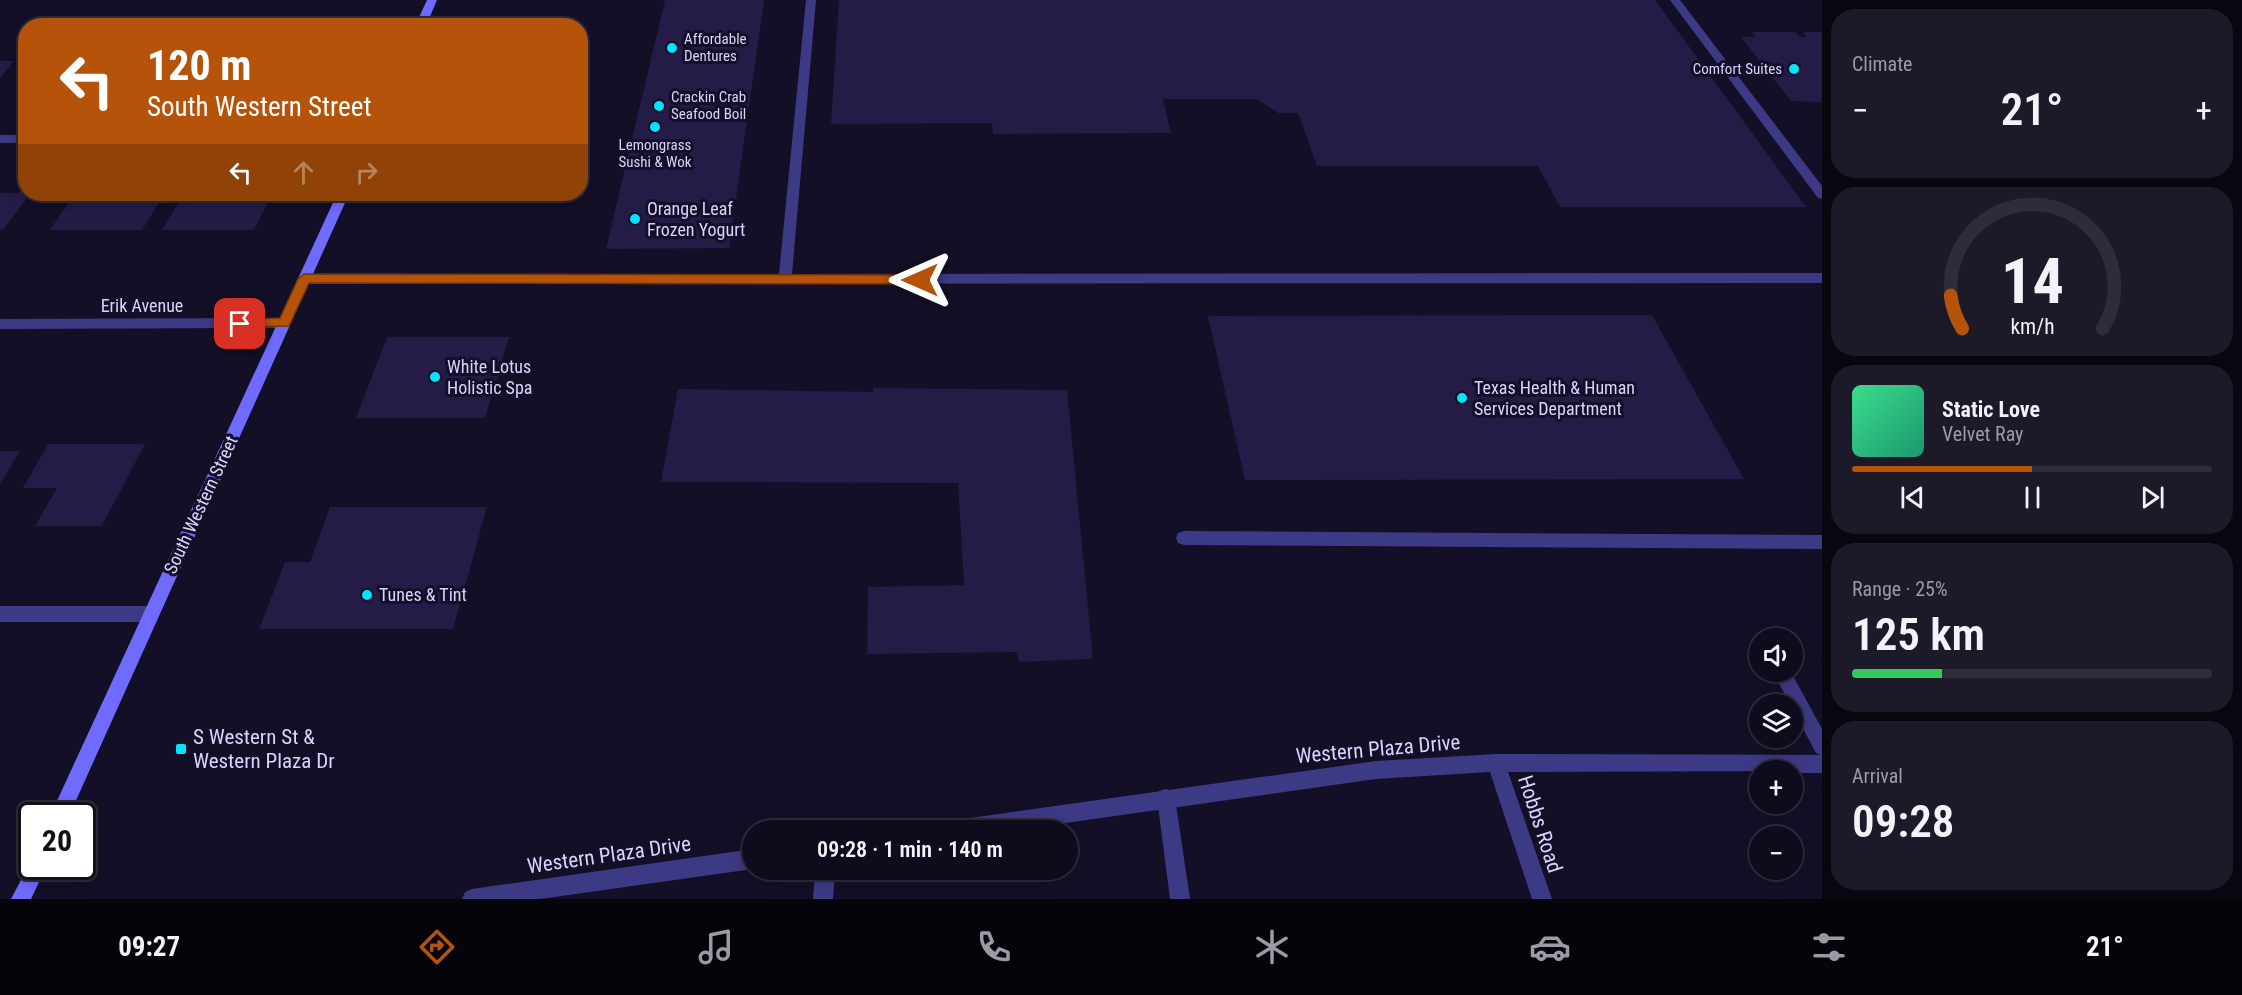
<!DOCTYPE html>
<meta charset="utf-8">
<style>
body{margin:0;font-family:"Roboto Condensed",sans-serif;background:#1c1929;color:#f1f3f6;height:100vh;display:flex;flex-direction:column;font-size:22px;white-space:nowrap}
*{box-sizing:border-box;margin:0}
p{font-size:20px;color:#9b9ba3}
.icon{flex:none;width:33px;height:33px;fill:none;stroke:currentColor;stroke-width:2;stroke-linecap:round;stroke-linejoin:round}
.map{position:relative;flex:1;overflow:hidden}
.details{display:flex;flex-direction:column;gap:9px;padding:9px;background:#08060f;width:420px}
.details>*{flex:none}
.hud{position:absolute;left:18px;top:18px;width:570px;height:183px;border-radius:24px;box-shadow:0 3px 15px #0003,0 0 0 2px #2e2b3b;background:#b45309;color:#fff;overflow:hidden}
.controls{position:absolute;left:1749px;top:628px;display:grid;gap:12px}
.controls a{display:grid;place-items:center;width:54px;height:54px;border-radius:50%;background:#0e0b1c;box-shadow:0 3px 15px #0003,0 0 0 2px #2e2b3b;font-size:30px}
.speed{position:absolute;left:18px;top:802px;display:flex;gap:12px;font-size:30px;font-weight:700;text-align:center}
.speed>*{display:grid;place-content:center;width:78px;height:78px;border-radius:50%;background:#0e0b1c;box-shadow:0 3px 15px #0003,0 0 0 2px #2e2b3b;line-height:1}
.speed .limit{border:3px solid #111;border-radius:9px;background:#fff;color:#111}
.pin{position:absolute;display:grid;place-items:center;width:51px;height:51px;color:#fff;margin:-26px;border-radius:12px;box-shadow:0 3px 9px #0006}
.me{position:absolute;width:66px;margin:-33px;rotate:270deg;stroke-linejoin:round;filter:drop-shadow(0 0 4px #0008)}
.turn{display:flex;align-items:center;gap:21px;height:126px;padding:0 30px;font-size:27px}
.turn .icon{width:78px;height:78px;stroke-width:2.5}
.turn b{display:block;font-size:42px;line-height:51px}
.lanes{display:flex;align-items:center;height:57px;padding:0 30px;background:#0003;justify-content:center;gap:30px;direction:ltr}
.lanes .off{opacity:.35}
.big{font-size:45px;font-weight:600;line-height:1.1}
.details .tile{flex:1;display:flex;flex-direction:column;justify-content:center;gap:9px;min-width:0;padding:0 21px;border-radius:24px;background:#1c1929}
.details .dial{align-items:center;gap:0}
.dial svg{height:156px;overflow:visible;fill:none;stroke:#2e2b3b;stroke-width:7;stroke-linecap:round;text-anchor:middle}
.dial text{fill:#f1f3f6;stroke:none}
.song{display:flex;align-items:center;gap:18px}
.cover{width:72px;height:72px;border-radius:9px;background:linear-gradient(135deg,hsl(150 70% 55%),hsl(160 70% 35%))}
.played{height:6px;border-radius:3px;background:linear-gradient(90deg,#b45309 50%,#2e2b3b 50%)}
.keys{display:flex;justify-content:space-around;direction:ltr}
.heat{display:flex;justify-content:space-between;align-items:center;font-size:33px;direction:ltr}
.charge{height:9px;border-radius:4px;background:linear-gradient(90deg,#34c759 25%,#2e2b3b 0)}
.trip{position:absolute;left:742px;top:820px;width:336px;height:60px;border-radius:30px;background:#0e0b1c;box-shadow:0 3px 15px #0003,0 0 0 2px #2e2b3b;font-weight:600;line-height:60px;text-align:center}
.tab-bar{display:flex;height:96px;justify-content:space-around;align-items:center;background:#06040b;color:#9b9ba3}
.tab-bar .icon{width:42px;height:42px}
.tab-bar .active{color:#b45309}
.tab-bar b{font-size:27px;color:#f1f3f6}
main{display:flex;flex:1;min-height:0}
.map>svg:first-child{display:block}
.building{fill:#241b47}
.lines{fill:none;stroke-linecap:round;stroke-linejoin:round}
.service{fill:#3d3a85;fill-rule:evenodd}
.minor{fill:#3d3a85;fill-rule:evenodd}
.tertiary{fill:#3d3a85;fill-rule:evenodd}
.secondary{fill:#6f6bff;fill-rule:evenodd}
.route{fill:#b45309;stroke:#753606;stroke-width:1.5}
.poi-dot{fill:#00e5ff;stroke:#130f26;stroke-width:2}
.labels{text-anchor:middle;stroke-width:6;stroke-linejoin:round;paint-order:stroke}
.far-poi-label{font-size:15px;fill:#d9d4ff;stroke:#130f26;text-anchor:start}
.poi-label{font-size:18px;fill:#d9d4ff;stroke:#130f26;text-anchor:start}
.street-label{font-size:18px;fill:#d9d4ff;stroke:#130f26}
.near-poi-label{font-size:21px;fill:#d9d4ff;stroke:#130f26;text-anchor:start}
.near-street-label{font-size:21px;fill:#d9d4ff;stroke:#130f26}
</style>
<main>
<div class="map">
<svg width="1822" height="899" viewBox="0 0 1822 899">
<rect width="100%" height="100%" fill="#130f26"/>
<!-- building -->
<path class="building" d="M665,0H764L729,248L606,249Z
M839,0H1655L1806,207H1560L1538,166H1317L1298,113H1278L1257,99H1163L1171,133L993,134L992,123L831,124Z
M1752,32H1795L1801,37H1806L1803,32H1822V102L1791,101L1741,37H1755Z
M0,61H14L0,78Z
M26,183V194H30L3,230H0V193H18Z
M183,195H272L254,230H162Z
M73,196H163L142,230H50Z
M1652,315L1744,479L1245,480L1208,316Z
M387,337H509L485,418H356Z
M873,388L1067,390L1093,659L1019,662L1017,652L867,654L868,587L964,585L958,483L661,482L678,389L873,392Z
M48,444H145L102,526H35L57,488H23Z
M0,451H20L0,484Z
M330,507H487L453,629H259L285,562H310Z"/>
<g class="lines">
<!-- service -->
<path class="service" d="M806,0H816L792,274L1822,273V283L304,284L297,279L304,274H779Z
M1670,0H1680L1822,186V199L1818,198Z
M0,135H26V143H0Z
M1184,531L1822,535V549L1184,545L1178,543L1176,538L1178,533Z
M0,606H151L157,609L159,614L157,619L151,622H0Z
M1773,672H1791L1822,729V756L1816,753Z
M1166,789L1173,791L1175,798L1190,899H1170L1157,798L1159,791Z"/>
<!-- minor -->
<path class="minor" d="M815,870H835L833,899H813Z"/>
<!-- tertiary -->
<path class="tertiary" d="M284,318L291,323L284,328L0,329V319Z
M1496,754L1822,755V773H1792V771L1508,772L1552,899H1532L1490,772L1376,779L1009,831H933L935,824L942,822L1376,761Z
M753,849V869L540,899H462L465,892L472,889Z"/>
<!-- secondary -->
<path class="secondary" d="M427,0H437L426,26H415Z
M337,194H349L69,816H50Z
M32,859V867H46L31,899H11Z"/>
</g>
<!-- route -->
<path class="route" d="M304,274L920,275L926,280L920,284L309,283L289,326L236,327V321L240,319L280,318L298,279Z"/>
<!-- markers -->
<g class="poi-dot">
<circle cx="672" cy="48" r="6"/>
<circle cx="1794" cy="69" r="6"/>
<circle cx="659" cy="106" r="6"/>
<circle cx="655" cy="127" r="6"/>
<circle cx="635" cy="219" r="6"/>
<circle cx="435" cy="377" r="6"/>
<circle cx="1462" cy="398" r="6"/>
<circle cx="367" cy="595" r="6"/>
<rect x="175" y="743" width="12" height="12" rx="3"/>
</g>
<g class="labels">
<!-- far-poi labels -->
<g class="far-poi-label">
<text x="684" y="44">Affordable<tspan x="684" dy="17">Dentures</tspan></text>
<text x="1782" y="74" text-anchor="end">Comfort Suites</text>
<text x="671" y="102">Crackin Crab<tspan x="671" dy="17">Seafood Boil</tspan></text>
<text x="655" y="150" text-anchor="middle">Lemongrass<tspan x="655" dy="17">Sushi &amp; Wok</tspan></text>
</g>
<!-- poi labels -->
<g class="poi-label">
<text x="647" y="215">Orange Leaf<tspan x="647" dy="21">Frozen Yogurt</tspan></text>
<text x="447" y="373">White Lotus<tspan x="447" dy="21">Holistic Spa</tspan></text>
<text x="1474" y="394">Texas Health &amp; Human<tspan x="1474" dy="21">Services Department</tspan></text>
<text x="379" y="601">Tunes &amp; Tint</text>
</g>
<!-- street labels -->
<g class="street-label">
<text x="142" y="312">Erik Avenue</text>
<text transform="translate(201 505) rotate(-65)" y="6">South Western Street</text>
</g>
<!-- near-poi labels -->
<g class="near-poi-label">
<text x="193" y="744">S Western St &amp;<tspan x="193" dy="24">Western Plaza Dr</tspan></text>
</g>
<!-- near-street labels -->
<g class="near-street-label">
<text transform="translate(1378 749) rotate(-5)" y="7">Western Plaza Drive</text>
<text transform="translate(1540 824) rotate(72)" y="7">Hobbs Road</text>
<text transform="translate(609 855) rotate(-8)" y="7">Western Plaza Drive</text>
</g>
</g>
</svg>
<div class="controls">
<a><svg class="icon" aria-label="sound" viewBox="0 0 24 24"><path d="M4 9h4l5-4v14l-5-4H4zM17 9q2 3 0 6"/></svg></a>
<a><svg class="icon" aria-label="layers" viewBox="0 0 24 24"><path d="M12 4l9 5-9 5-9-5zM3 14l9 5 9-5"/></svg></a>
<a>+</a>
<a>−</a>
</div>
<div class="speed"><div class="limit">20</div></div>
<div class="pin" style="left:240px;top:324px;background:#d93025"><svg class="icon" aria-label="arrive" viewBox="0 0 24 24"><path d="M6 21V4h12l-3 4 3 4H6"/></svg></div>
<svg class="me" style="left:920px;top:280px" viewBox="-20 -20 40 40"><path d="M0-17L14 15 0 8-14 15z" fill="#b45309" stroke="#fff" stroke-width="4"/></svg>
<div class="trip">09:28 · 1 min · 140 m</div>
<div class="hud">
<div class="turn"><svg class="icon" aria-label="left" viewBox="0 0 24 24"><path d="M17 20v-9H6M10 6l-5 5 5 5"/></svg><div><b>120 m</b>South Western Street</div></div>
<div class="lanes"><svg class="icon" aria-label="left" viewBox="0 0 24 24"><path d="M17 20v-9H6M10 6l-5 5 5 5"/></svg><svg class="icon off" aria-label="ahead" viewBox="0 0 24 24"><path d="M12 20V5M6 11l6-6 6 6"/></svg><svg class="icon off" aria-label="right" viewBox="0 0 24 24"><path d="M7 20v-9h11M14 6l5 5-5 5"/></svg></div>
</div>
</div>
<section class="details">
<div class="tile"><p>Climate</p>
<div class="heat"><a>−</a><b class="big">21°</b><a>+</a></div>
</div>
<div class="tile dial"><svg viewBox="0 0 100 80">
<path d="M14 69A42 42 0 1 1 86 69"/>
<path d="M14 69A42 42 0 0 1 8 52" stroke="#b45309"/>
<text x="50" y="56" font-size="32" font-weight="700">14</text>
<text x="50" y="72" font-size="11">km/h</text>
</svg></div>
<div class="tile">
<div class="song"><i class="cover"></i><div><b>Static Love</b><p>Velvet Ray</p></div></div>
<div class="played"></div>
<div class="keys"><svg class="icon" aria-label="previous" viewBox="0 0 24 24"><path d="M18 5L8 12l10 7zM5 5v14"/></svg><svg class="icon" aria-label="pause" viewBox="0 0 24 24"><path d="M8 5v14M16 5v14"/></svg><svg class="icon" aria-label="next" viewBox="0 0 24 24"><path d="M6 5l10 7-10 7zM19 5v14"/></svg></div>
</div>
<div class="tile"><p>Range · 25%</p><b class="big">125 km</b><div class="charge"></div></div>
<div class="tile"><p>Arrival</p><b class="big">09:28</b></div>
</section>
</main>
<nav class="tab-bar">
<b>09:27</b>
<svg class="icon active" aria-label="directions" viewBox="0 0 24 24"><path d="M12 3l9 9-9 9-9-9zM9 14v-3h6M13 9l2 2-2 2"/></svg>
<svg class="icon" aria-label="music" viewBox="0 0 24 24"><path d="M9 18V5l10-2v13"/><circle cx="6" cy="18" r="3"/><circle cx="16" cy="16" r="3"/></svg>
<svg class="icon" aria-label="phone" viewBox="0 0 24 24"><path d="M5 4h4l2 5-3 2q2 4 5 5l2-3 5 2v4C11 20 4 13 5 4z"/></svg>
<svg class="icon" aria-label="climate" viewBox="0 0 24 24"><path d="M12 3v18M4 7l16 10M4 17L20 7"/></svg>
<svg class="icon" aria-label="car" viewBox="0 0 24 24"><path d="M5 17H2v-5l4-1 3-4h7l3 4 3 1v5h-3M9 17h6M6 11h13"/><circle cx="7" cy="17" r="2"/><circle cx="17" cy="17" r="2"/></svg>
<svg class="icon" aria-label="filters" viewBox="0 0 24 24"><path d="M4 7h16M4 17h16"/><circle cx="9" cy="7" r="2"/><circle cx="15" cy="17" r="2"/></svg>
<b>21°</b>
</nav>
